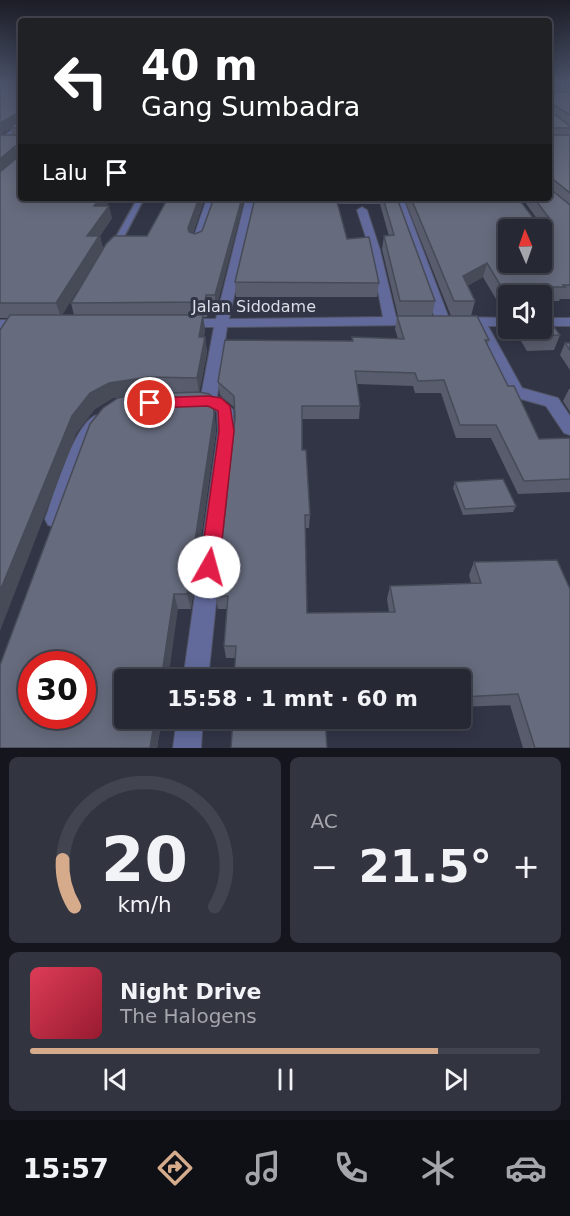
<!DOCTYPE html>
<html lang="id">
<meta charset="utf-8">
<style>
body{margin:0;font-family:"DejaVu Sans",sans-serif;background:#323440;color:#f1f3f6;height:100vh;display:flex;flex-direction:column;font-size:22px;white-space:nowrap}
*{box-sizing:border-box;margin:0}
p{font-size:20px;color:#a4a6ac}
.icon{flex:none;width:33px;height:33px;fill:none;stroke:currentColor;stroke-width:2;stroke-linecap:round;stroke-linejoin:round}
.map{position:relative;height:748px;overflow:hidden}
.side{display:flex;flex-direction:column;gap:9px;padding:9px;background:#15161d;flex:1}
.side>*{flex:none}
.hud{position:absolute;left:18px;top:18px;width:534px;height:183px;border-radius:6px;box-shadow:0 3px 15px #0003,0 0 0 2px #42444f;background:#202124;color:#fff;overflow:hidden}
.needle{width:39px;rotate:358deg}
.tools{position:absolute;left:498px;top:219px;display:grid;gap:12px}
.tools a{display:grid;place-items:center;width:54px;height:54px;border-radius:6px;background:#262834;box-shadow:0 3px 15px #0003,0 0 0 2px #42444f;font-size:30px}
.speed{position:absolute;left:18px;top:651px;display:flex;gap:12px;font-size:30px;font-weight:700;text-align:center}
.speed>*{display:grid;place-content:center;width:78px;height:78px;border-radius:50%;background:#262834;box-shadow:0 3px 15px #0003,0 0 0 2px #42444f;line-height:1}
.speed .limit{border:9px solid #d22;background:#fff;color:#111}
.pin{position:absolute;display:grid;place-items:center;width:51px;height:51px;color:#fff;margin:-26px;border:3px solid #fff;border-radius:50%;box-shadow:0 2px 6px #0007}
.me{position:absolute;width:66px;margin:-33px;rotate:7deg;stroke-linejoin:round;filter:drop-shadow(0 0 4px #0008)}
.turn{display:flex;align-items:center;gap:21px;height:126px;padding:0 24px;font-size:27px}
.turn .icon{width:78px;height:78px;stroke-width:2.5}
.turn b{display:block;font-size:42px;line-height:51px}
.then{display:flex;align-items:center;height:57px;padding:0 24px;background:#0003;gap:12px;font-size:22px}
.big{font-size:45px;font-weight:800;line-height:1.1}
.side .widget{flex:1;display:flex;flex-direction:column;justify-content:center;gap:9px;min-width:0;padding:0 21px;border-radius:9px;background:#323440}
.side .dial{align-items:center;gap:0}
.dial svg{height:156px;overflow:visible;fill:none;stroke:#42444f;stroke-width:7;stroke-linecap:round;text-anchor:middle}
.dial text{fill:#f1f3f6;stroke:none}
.song{display:flex;align-items:center;gap:18px}
.cover{width:72px;height:72px;border-radius:9px;background:linear-gradient(135deg,hsl(350 70% 55%),hsl(350 70% 35%))}
.played{height:6px;border-radius:3px;background:linear-gradient(90deg,#d6ab8b 80%,#42444f 80%)}
.keys{display:flex;justify-content:space-around;direction:ltr}
.heat{display:flex;justify-content:space-between;align-items:center;font-size:33px;direction:ltr}
.side .tiles{flex:1;display:grid;gap:9px;grid-template-columns:1fr 1fr}
.widget:last-child{grid-column:span 2}
.trip{position:absolute;left:114px;top:669px;width:357px;height:60px;border-radius:6px;background:#262834;box-shadow:0 3px 15px #0003,0 0 0 2px #42444f;font-weight:800;line-height:60px;text-align:center}
.dock{display:flex;height:96px;justify-content:space-around;align-items:center;background:#0f1015;color:#a4a6ac}
.dock .icon{width:42px;height:42px}
.dock .selected{color:#d6ab8b}
.dock b{font-size:27px;color:#f1f3f6}
.map>svg:first-child{display:block}
.lines{fill:none;stroke-linecap:round;stroke-linejoin:round}
.lane-casing{stroke:#505363;stroke-width:3}
.street-casing{stroke:#505363;stroke-width:2}
.lane{fill:#616a9a;fill-rule:evenodd}
.street{fill:#616a9a;fill-rule:evenodd}
.wall{fill:#585c6c;fill-rule:evenodd}
.shaded-wall{fill:#474b58}
.building{fill:#666b7d;stroke:#474b58;stroke-width:1.5;fill-rule:evenodd}
.route{fill:#e11d48;stroke:#92132f;stroke-width:1.5}
.labels{text-anchor:middle;stroke-width:6;stroke-linejoin:round;paint-order:stroke}
.street-label{font-size:16px;fill:#dbdee8;stroke:#323546}
</style>
<div class="map">
<svg width="570" height="748" viewBox="0 0 570 748">
<rect width="100%" height="100%" fill="#323546"/>
<g class="lines">
<defs>
<path id="lane" d="M138,198H144L118,248L111,250L110,248Z"/>
<path id="street" d="M21,124V129L0,144V138Z
M207,198H217L202,242L197,245L193,244L192,242Z
M246,198H256L229,319L383,317L370,250L357,210L362,207L367,210L380,250L396,317H416L423,321L416,325L227,327L217,397L222,398L233,410L234,431L208,680H183L218,431L217,412L212,407L188,405L186,401L188,397L201,396L214,327H185L178,323L185,319H216Z
M393,198H403L450,321L448,324H438L436,321Z
M461,317L508,318V326H488L522,388L558,398L570,416V435L564,433L546,406L510,396L474,325H461L454,321Z
M542,318H570V326H542Z
M0,320H26L33,324L26,328H0Z
M97,415L103,417L105,421L93,439L65,519L62,525L55,527L48,525L45,519C54,496 74,422 97,415Z
M177,718H203L201,748H173Z"/>
</defs>
<!-- lane casing -->
<use href="#lane" class="lane-casing"/>
<!-- street casing -->
<use href="#street" class="street-casing"/>
<!-- lane -->
<use href="#lane" class="lane"/>
<!-- street -->
<use href="#street" class="street"/>
</g>
<!-- wall -->
<path class="wall" d="M0,82H21V198H112L106,206L112,218L100,236L103,249L62,315H74L71,303L147,236L168,198H205L193,233L195,234L202,231L214,198L216,310H208L207,317H203L205,329L204,337H205L207,353L199,392L213,397L216,431L191,609H178L124,718H162L157,748H0L172,393H151L113,398L95,409L77,432L1,329L9,318H0ZM10,129L12,135H0Z
M549,82H570V299H560L559,301H542V296H508V316H506L483,277L467,286L475,301L471,316H451L404,198H518L534,219H537L522,198H549Z
M255,198H397L435,301L432,316H398L382,249L384,236H389L380,204H337L347,239L379,283L377,297H236L235,282Z
M397,316L489,340L487,346L508,386L539,439L570,438V492L518,494L491,438H456L441,393H415L413,386L357,384L360,406L359,419H302V450L310,515L309,528H305L307,613L389,612L387,599L390,586L471,583L469,575L474,562L570,748H523L510,705L460,707V680L236,658H226L224,646L227,609H218L216,597L235,418V408L220,395L218,382L352,341V337L398,339L395,329Z
M513,328H542L560,335L554,350L527,351Z
M565,343H570V370L560,355Z
M569,389H570V412L563,401Z
M455,482L516,506L513,512L463,515L453,488Z
M233,718H397V720L325,721Z"/>
<!-- shaded-wall -->
<path class="shaded-wall" d="M19,112L21,121L10,128V129L0,135V123Z
M15,146L18,157L0,173V159Z
M100,198H112L97,218L94,206Z
M199,198H205L190,241L188,228Z
M242,198H245L216,310L215,295Z
M109,206L112,218L100,236L103,249L61,317L56,303L87,236Z
M487,263L483,277L459,290L463,276Z
M206,295L208,310L207,317L205,302Z
M203,315L205,329L201,353L199,337Z
M205,337L207,353L199,394L197,378Z
M148,377L151,393L113,398L95,409L77,432L0,631V591L72,416L90,393L109,383Z
M213,397L216,431L191,609L187,594Z
M174,594L178,609L168,680H161Z
M155,718H162L157,748H150Z"/>
<!-- building -->
<path class="building" d="M0,82H21V198H100L94,206H109L87,236H99L56,303H0V172L19,156V147L15,146L0,159V135H20V128H10L19,121V112L0,123Z
M549,82H570V84H551L550,92H570V115L551,103L550,111L570,126V128H552L550,135H570V193L554,180H551L549,186Z
M549,188L570,205V285H563L565,287H528L531,291H528L531,296H508V298L487,263L463,276L475,301H454L411,198H518L534,219L547,221L549,218L534,198H549ZM508,230H542V262H508Z
M168,198H199L188,228L189,232L195,234L202,231L214,198H242L215,295H206L205,302L71,303L106,244L114,236H147Z
M255,198H336L347,239L369,237L379,283L235,282Z
M383,198H397L435,301H400L384,236L394,235Z
M542,310L560,335L532,336L527,328H542Z
M10,315H203L199,337H205L197,378L148,377L109,383L90,393L72,416L0,591V330Z
M397,316H477L489,340H485L508,386H514L539,439L570,438V479L524,481L496,425H460L444,380L418,381L415,373L355,371L360,406H302V450H306L310,515H305L307,613L395,612L390,586L481,583L474,562L557,560L570,589V748H535L518,694L460,697V680H234L236,646H224L228,596L216,597L235,418L234,396L218,382L225,340L353,341L352,337L404,339Z
M565,343H570V350Z
M199,392L209,394L213,397L214,415L187,594H174L161,680H124V718H155L150,748H0V665L90,424L103,408L118,398L143,394ZM32,664H82V716H32Z
M503,479L516,506L465,509L455,482Z
M233,718H325L327,748H231Z"/>
<!-- sky -->
<linearGradient id="sky" x2="0" y2="1"><stop stop-color="#1c1d26"/><stop offset="0.44" stop-color="#495168"/><stop offset="1" stop-color="#495168" stop-opacity="0"/></linearGradient>
<rect width="570" height="187" fill="url(#sky)"/>
<!-- route -->
<path class="route" d="M208,396L221,398L230,406L234,431L219,567L216,573L209,575L203,573L200,567L219,431L218,411L208,406L150,408L143,403L150,398Z"/>
<g class="labels">
<!-- street labels -->
<g class="street-label">
<text x="254" y="312">Jalan Sidodame</text>
</g>
</g>
</svg>
<div class="tools">
<a><svg class="needle" viewBox="-14 -14 28 28"><path d="M0-13l5 13h-10z" fill="#e53935"/><path d="M0 13l5-13h-10z" fill="#a4a6ac"/></svg></a>
<a><svg class="icon" aria-label="sound" viewBox="0 0 24 24"><path d="M4 9h4l5-4v14l-5-4H4zM17 9q2 3 0 6"/></svg></a>
</div>
<div class="speed"><div class="limit">30</div></div>
<div class="pin" style="left:150px;top:403px;background:#d93025"><svg class="icon" aria-label="arrive" viewBox="0 0 24 24"><path d="M6 21V4h12l-3 4 3 4H6"/></svg></div>
<svg class="me" style="left:209px;top:567px" viewBox="-20 -20 40 40"><circle r="19" fill="#fff"/><path d="M0-13L10 11 0 6-10 11z" fill="#e11d48"/></svg>
<div class="trip">15:58 · 1 mnt · 60 m</div>
<div class="hud">
<div class="turn"><svg class="icon" aria-label="left" viewBox="0 0 24 24"><path d="M17 20v-9H6M10 6l-5 5 5 5"/></svg><div><b>40 m</b>Gang Sumbadra</div></div>
<div class="then">Lalu<svg class="icon" aria-label="arrive" viewBox="0 0 24 24"><path d="M6 21V4h12l-3 4 3 4H6"/></svg></div>
</div>
</div>
<section class="side">
<div class="tiles">
<div class="widget dial"><svg viewBox="0 0 100 80">
<path d="M14 69A42 42 0 1 1 86 69"/>
<path d="M14 69A42 42 0 0 1 8 45" stroke="#d6ab8b"/>
<text x="50" y="56" font-size="32" font-weight="700">20</text>
<text x="50" y="72" font-size="11">km/h</text>
</svg></div>
<div class="widget"><p>AC</p>
<div class="heat"><a>−</a><b class="big">21.5°</b><a>+</a></div>
</div>
<div class="widget">
<div class="song"><i class="cover"></i><div><b>Night Drive</b><p>The Halogens</p></div></div>
<div class="played"></div>
<div class="keys"><svg class="icon" aria-label="previous" viewBox="0 0 24 24"><path d="M18 5L8 12l10 7zM5 5v14"/></svg><svg class="icon" aria-label="pause" viewBox="0 0 24 24"><path d="M8 5v14M16 5v14"/></svg><svg class="icon" aria-label="next" viewBox="0 0 24 24"><path d="M6 5l10 7-10 7zM19 5v14"/></svg></div>
</div>
</div>
</section>
<nav class="dock">
<b>15:57</b>
<svg class="icon selected" aria-label="directions" viewBox="0 0 24 24"><path d="M12 3l9 9-9 9-9-9zM9 14v-3h6M13 9l2 2-2 2"/></svg>
<svg class="icon" aria-label="music" viewBox="0 0 24 24"><path d="M9 18V5l10-2v13"/><circle cx="6" cy="18" r="3"/><circle cx="16" cy="16" r="3"/></svg>
<svg class="icon" aria-label="phone" viewBox="0 0 24 24"><path d="M5 4h4l2 5-3 2q2 4 5 5l2-3 5 2v4C11 20 4 13 5 4z"/></svg>
<svg class="icon" aria-label="climate" viewBox="0 0 24 24"><path d="M12 3v18M4 7l16 10M4 17L20 7"/></svg>
<svg class="icon" aria-label="car" viewBox="0 0 24 24"><path d="M5 17H2v-5l4-1 3-4h7l3 4 3 1v5h-3M9 17h6M6 11h13"/><circle cx="7" cy="17" r="2"/><circle cx="17" cy="17" r="2"/></svg>
</nav>
